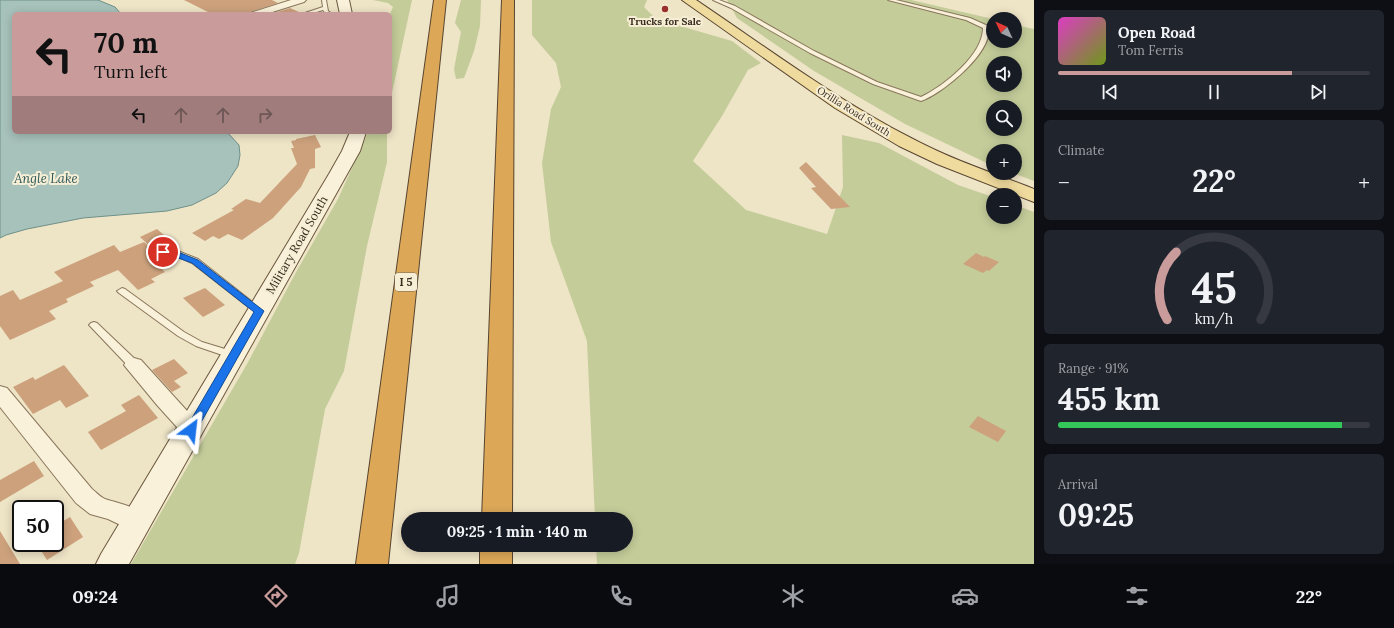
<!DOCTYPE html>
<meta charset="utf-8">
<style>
body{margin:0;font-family:Lora,serif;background:#20242c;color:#f1f3f6;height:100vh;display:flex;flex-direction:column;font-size:15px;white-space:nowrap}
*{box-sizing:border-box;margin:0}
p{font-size:13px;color:#9ea1a6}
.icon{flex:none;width:22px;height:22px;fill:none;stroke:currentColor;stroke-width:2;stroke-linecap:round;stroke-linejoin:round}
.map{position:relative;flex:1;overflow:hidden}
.sheet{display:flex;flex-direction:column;gap:10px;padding:10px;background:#0d0f14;width:360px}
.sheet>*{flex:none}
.guide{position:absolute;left:12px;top:12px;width:380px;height:122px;border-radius:6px;box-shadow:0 2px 10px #0003;background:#c99b9b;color:#111;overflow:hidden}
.needle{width:26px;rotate:314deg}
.buttons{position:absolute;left:986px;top:12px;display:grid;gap:8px}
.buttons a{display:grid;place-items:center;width:36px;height:36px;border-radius:50%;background:#171b24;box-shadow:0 2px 10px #0003;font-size:20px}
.speed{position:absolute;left:12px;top:500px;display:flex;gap:8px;font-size:20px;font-weight:700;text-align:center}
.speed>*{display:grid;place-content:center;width:52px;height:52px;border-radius:50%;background:#171b24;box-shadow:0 2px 10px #0003;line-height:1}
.speed .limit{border:2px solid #111;border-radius:6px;background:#fff;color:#111}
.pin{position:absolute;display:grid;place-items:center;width:34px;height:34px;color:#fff;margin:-17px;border:2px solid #fff;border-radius:50%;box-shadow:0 1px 4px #0007}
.me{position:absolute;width:44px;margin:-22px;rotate:30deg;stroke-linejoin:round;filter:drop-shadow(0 0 3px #0008)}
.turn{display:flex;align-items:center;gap:14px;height:84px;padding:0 16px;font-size:18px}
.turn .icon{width:52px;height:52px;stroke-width:2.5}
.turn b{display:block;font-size:28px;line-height:34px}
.lanes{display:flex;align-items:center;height:38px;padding:0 16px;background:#0003;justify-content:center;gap:20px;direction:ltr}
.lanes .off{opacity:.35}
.big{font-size:30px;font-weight:800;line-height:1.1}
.sheet .card{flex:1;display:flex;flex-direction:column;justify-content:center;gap:6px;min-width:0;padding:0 14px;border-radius:6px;background:#20242c}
.sheet .dial{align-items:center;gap:0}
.dial svg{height:104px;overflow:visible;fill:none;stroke:#363941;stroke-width:7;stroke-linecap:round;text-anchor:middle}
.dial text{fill:#f1f3f6;stroke:none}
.song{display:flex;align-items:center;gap:12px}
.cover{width:48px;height:48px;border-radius:6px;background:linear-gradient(135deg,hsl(310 70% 55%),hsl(80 70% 35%))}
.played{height:4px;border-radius:2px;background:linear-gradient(90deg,#c99b9b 75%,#363941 75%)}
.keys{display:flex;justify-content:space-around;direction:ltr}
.heat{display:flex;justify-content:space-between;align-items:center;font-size:22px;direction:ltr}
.charge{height:6px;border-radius:3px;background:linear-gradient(90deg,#34c759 91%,#363941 0)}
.trip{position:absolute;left:401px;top:512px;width:232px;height:40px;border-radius:20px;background:#171b24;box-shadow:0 2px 10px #0003;font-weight:800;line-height:40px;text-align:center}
.menu{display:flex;height:64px;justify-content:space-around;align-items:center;background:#090b0e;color:#9ea1a6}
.menu .icon{width:28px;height:28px}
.menu .on{color:#c99b9b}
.menu b{font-size:18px;color:#f1f3f6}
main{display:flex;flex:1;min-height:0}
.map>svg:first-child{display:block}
.green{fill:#c4cc9a;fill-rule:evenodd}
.water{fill:#a7c2bb;stroke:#6e9089}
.building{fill:#cca17c}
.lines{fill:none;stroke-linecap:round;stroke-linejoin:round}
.lane-casing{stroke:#89765c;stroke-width:2}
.street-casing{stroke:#89765c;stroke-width:2}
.secondary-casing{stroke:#6b573f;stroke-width:2}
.primary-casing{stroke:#574430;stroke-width:2}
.highway-casing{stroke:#574430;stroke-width:2}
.lane{fill:#f9f1d9;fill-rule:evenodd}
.street{fill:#f9f1d9;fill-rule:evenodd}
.secondary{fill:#f9f1d9;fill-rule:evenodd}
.primary{fill:#f0db9e;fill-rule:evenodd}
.highway{fill:#dca858;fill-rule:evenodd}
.route{fill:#1a73e8;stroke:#114b97}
.poi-dot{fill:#98302c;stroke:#f6eed5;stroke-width:1.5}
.labels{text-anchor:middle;stroke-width:4;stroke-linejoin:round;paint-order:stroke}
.far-poi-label{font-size:10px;font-weight:bold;fill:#3a2d1f;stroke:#f6eed5}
.far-street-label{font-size:10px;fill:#3a2d1f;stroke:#f6eed5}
.shield{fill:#f6eed5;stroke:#726756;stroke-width:1}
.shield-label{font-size:11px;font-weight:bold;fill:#3a2d1f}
.street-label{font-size:12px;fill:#3a2d1f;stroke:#f6eed5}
.water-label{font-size:13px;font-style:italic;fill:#2f5959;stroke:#f6eed5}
</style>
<main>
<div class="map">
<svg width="1034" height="564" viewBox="0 0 1034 564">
<rect width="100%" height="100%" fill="#eee4c6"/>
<!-- green -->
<path class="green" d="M373,0H412L390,102V14L393,7L388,3Z
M461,0H481L480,26L474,51L464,78L456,79L454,69L461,32L455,23Z
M532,0H647L644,7L656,19L732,41L761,63L748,70L722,116L693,161L746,210L827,234L843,187L842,135L879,143L958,185L993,197V217H1015V205L1034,212V564H597L596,545H626V519H595L587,341L551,242L542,163L551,109L561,87L556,63L532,35Z
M727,0H911L993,19V41H1015V25L1034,29V181L1013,173H1015V151H993V166L905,124L814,71L737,18ZM993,63H1015V85H993ZM993,107H1015V129H993Z
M368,132H387V162L367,246L344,371L325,409L299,553L295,564H131L247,364L295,274L338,199Z"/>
<!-- water -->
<path class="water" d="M0,0H98L115,7L121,14H14V132H227L239,145L240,155L238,166L227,183L216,193L192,205L167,211L83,218L27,229L6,235L0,238Z"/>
<!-- building -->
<path class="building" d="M184,0H272L278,3L253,11L250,14H212Z
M290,8L301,13V14H271Z
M315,135L321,147L315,149V168L310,169L301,187L273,218L242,240L228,234L219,239L213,236L205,241L192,233L234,210L231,209L246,199L260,203L297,164L291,148H294L291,141L296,140V139Z
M806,162L850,207L831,209L811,188L816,187L799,168Z
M157,229L171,241L153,249L140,237Z
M144,242L169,264L160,268L165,272L151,279L155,282L138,290L118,270L90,282L94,286L66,299L68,302L49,311L56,319L10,340L0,326V296L13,290L20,300L63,281L54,272L114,245L120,252Z
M976,253L984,257L985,256L999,262L989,271L987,270L983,273L963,264Z
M205,288L225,305L203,317L183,298Z
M174,359L188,373L174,381L181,387L172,392L152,370Z
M64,365L89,396L66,408L60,400L33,414L13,387L33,377L35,380Z
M139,395L158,418L101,450L88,432L126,411L121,405Z
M978,416L1006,431L998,442L969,427Z
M34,461L44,476L0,502V480Z
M70,517L83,537L47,560L36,543H55V526Z
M0,531L20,564H0Z"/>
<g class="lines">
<defs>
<path id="lane" d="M322,0H326L328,11L332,14H326L323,10L310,14H302L323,7Z
M713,0H719L735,6L814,51L877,82L921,97C944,86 983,55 983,28L966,20L888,0H896L970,18L988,26C995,51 942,94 921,101L873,84L810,53L731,8Z
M163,249L178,251L198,259L264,311L259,314L256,313L192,263L174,255L160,254L159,252L160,250Z
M122,288L125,289L184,332L202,342L238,353L239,355L238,357L234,359L196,346L178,336L119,293L117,291Z
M94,322L97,323L138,362L139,365L138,368H130L91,327L89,325L91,323Z"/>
<path id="street" d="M291,0H306L304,2L266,14H251L253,12Z
M134,358L141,360L198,423L201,429L198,435L191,437L184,435L157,405L124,365L127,360Z
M0,386L7,388L92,489C96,492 100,497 105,499C120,504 142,507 149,522L145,529L137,532L129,529L108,519L90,514L76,503L0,407Z"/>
<path id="secondary" d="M337,0H349L352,14H340Z
M350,132H366L360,151L129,564H96L101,554L329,174L342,151Z"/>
<path id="primary" d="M682,0H696C766,47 835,99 911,138C950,159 993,173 1034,189V202L937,164L899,146L835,108Z"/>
<path id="highway" d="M434,0H446L388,564H356Z
M502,0H514L512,519H482Z
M480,545H512V564H480Z"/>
</defs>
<!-- lane casing -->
<use href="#lane" class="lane-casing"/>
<!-- street casing -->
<use href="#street" class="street-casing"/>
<!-- secondary casing -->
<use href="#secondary" class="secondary-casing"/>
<!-- primary casing -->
<use href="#primary" class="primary-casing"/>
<!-- highway casing -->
<use href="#highway" class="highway-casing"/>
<!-- lane -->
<use href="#lane" class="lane"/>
<!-- street -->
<use href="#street" class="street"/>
<!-- secondary -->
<use href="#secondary" class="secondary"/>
<!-- primary -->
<use href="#primary" class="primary"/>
<!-- highway -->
<use href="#highway" class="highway"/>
</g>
<!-- route -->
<path class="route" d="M163,249L178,252L198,260L264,311L195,433L191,434L187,433L185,430L254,312L192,263L173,256L160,254L159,252L160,250Z"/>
<!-- markers -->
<circle class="poi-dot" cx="665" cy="9" r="4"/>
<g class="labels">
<!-- far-poi labels -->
<g class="far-poi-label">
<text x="665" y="25">Trucks for Sale</text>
</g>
<!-- far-street labels -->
<g class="far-street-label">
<text transform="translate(854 111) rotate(32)" y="4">Orillia Road South</text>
</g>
<!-- shield labels -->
<rect class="shield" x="395" y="273" width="22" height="18" rx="3"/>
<g class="shield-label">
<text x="406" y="286">I 5</text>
</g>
<!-- street labels -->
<g class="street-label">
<text transform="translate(297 245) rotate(-60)" y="4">Military Road South</text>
</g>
<!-- water labels -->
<g class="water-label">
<text x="46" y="183">Angle Lake</text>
</g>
</g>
</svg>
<div class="buttons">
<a><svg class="needle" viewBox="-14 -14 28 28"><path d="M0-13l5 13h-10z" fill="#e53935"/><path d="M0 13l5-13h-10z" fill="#9ea1a6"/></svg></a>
<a><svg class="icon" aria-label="sound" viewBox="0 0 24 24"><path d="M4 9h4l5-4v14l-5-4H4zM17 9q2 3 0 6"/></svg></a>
<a><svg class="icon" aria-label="search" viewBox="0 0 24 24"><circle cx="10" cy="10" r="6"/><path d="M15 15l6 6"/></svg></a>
<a>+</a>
<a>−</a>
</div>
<div class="speed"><div class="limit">50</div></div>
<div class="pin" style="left:163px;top:252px;background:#d93025"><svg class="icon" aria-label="arrive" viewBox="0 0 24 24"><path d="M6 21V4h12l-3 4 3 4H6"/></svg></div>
<svg class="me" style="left:191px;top:430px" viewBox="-20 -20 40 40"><path d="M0-17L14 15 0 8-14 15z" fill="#1a73e8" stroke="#fff" stroke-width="4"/></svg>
<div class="trip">09:25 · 1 min · 140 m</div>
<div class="guide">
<div class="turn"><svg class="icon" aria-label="left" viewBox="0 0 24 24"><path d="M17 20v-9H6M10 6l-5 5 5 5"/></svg><div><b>70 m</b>Turn left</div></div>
<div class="lanes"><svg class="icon" aria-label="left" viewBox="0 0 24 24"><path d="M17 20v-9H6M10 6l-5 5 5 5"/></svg><svg class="icon off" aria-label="ahead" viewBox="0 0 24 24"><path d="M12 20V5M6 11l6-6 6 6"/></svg><svg class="icon off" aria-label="ahead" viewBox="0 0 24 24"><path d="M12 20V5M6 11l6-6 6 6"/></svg><svg class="icon off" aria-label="right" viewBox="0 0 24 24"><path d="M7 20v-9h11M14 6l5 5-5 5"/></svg></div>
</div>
</div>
<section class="sheet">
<div class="card">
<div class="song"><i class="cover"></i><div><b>Open Road</b><p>Tom Ferris</p></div></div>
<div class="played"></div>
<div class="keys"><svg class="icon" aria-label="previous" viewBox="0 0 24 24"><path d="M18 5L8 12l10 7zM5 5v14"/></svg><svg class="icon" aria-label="pause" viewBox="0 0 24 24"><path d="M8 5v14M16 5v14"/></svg><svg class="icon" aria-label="next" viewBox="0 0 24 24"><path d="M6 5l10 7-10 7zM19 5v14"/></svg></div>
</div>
<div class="card"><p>Climate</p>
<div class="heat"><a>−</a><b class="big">22°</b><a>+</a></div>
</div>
<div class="card dial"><svg viewBox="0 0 100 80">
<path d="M14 69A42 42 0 1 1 86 69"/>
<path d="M14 69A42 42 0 0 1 21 17" stroke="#c99b9b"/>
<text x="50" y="56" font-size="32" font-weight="700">45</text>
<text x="50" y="72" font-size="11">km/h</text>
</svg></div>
<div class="card"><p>Range · 91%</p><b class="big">455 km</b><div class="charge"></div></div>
<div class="card"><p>Arrival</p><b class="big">09:25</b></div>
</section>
</main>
<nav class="menu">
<b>09:24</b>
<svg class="icon on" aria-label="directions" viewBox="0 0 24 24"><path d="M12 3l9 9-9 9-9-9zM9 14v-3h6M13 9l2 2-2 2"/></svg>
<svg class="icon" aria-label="music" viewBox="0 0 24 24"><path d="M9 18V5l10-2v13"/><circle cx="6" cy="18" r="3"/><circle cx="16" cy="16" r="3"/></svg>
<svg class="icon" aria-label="phone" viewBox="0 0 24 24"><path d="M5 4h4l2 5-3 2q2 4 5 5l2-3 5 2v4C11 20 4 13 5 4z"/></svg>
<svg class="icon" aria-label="climate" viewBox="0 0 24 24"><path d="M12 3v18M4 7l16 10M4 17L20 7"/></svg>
<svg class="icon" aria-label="car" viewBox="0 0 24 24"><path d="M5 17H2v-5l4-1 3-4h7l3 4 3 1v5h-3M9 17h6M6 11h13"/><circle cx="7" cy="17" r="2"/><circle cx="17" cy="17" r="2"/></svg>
<svg class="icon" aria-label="filters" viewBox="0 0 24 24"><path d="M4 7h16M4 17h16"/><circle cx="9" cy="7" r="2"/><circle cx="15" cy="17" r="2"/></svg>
<b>22°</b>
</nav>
